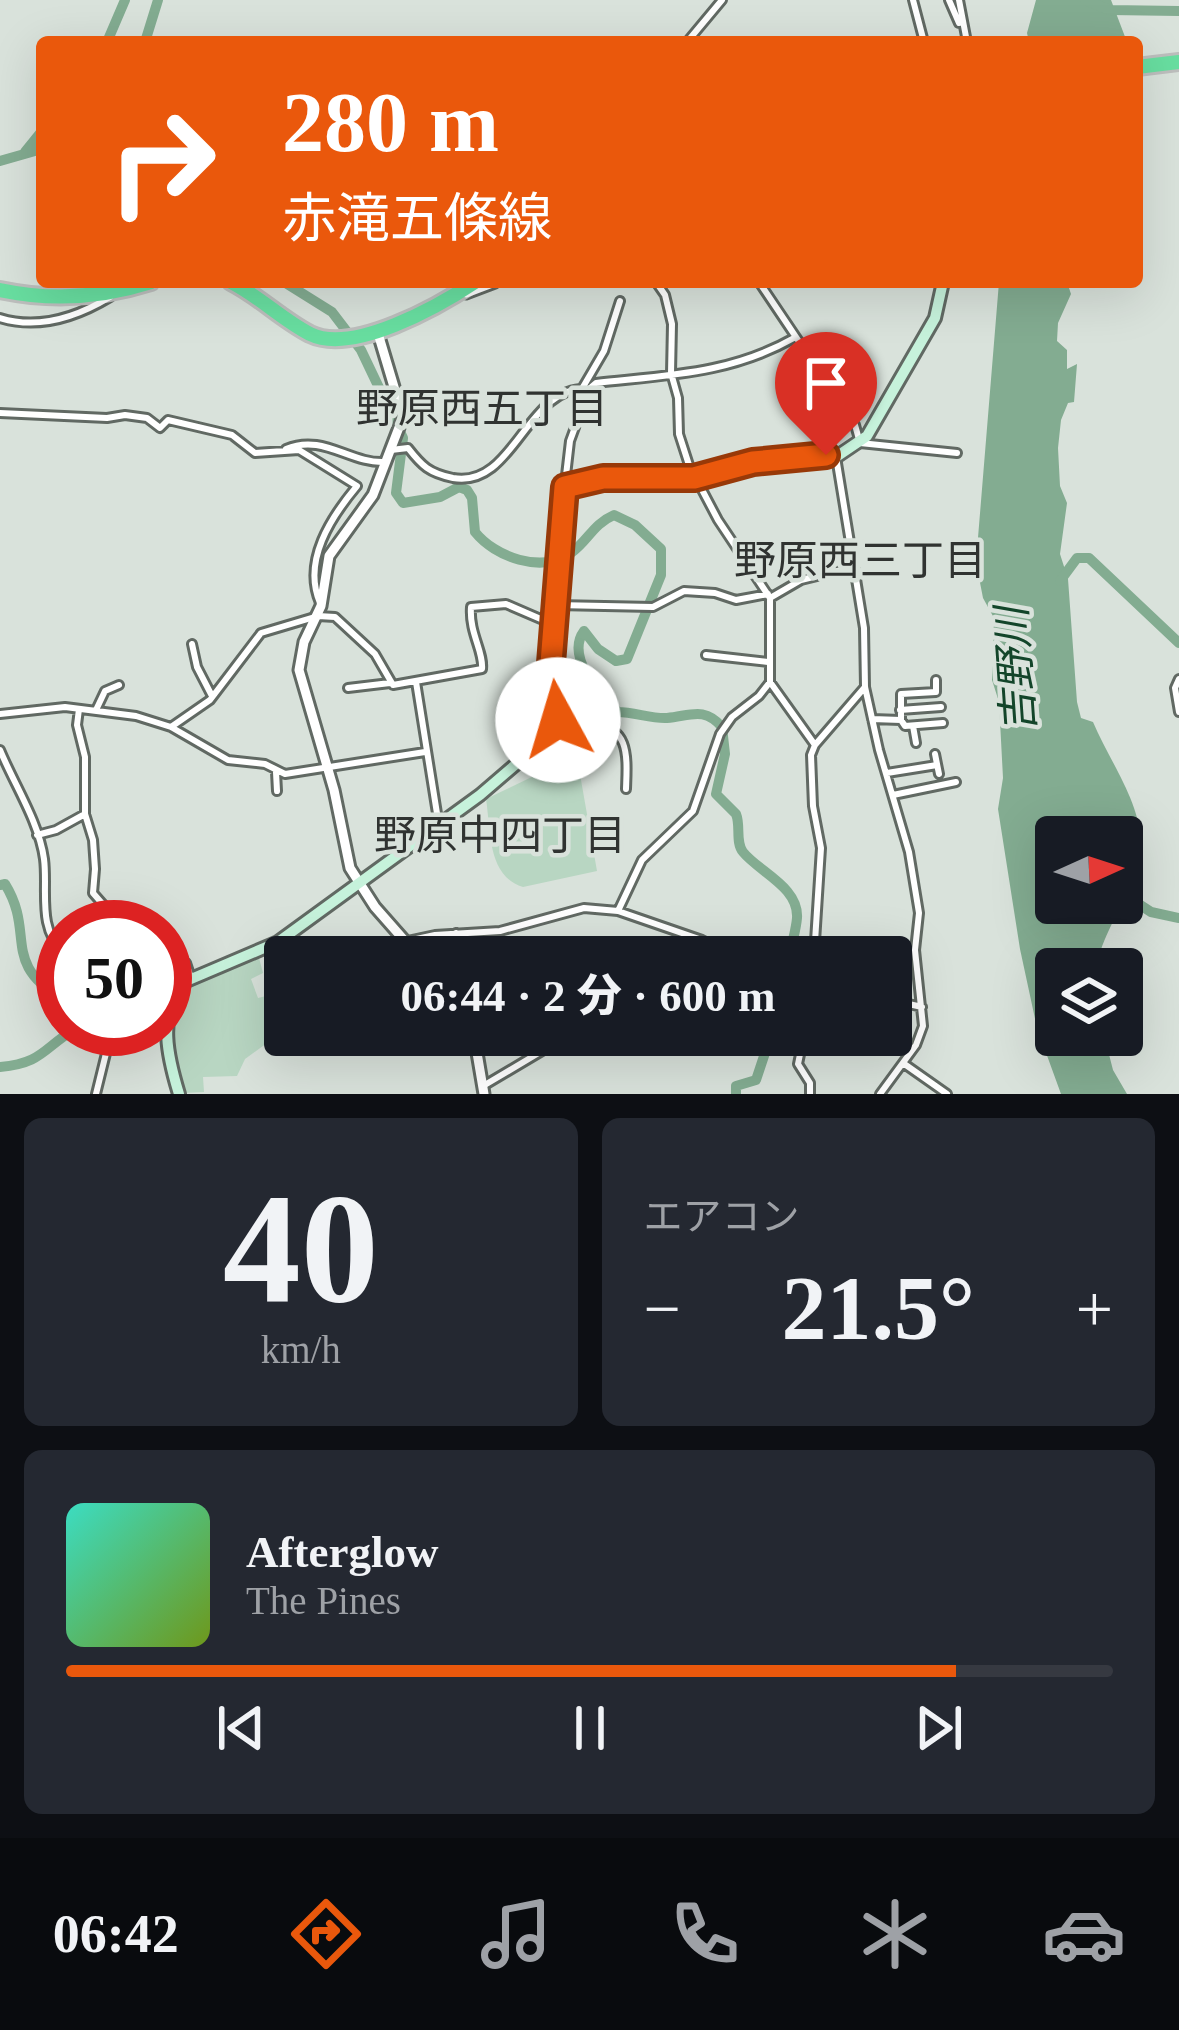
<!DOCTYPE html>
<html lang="ja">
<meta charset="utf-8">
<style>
body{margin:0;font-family:"Times New Roman","Noto Sans JP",serif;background:#242831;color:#f1f3f6;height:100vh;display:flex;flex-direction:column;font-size:45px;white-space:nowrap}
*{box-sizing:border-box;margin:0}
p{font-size:39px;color:#9ea1a6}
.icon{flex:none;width:66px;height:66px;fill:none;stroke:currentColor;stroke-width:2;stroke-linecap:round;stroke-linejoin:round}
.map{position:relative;height:1094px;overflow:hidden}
.drawer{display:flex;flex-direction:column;gap:24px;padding:24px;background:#0d0f14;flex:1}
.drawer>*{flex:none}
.banner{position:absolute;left:36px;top:36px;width:1107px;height:252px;border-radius:12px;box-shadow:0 12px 48px #0002;background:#ea580c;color:#fff;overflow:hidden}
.needle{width:78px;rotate:87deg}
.fabs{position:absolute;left:1035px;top:816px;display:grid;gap:24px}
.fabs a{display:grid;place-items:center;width:108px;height:108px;border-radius:12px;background:#171b24;box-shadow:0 12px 48px #0002;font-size:60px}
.speed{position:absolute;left:36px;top:900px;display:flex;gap:24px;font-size:60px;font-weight:700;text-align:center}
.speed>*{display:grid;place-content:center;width:156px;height:156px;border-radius:50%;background:#171b24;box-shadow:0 12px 48px #0002;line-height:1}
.speed .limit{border:18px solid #d22;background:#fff;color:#111}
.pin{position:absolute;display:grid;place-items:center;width:102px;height:102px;color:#fff;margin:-123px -51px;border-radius:50% 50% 50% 0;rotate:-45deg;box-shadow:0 0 12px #0007}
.pin .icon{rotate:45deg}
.me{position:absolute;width:132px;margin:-66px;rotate:354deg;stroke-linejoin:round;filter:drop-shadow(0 0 9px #0008)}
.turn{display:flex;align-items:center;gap:42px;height:252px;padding:0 48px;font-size:54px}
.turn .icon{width:156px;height:156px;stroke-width:2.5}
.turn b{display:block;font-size:84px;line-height:102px}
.big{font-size:90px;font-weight:800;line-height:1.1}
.drawer .tile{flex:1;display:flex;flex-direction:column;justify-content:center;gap:18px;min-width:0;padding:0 42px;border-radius:18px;background:#242831}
.drawer .dial{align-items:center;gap:0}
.dial b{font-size:156px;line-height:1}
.song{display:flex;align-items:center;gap:36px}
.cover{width:144px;height:144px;border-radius:18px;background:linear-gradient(135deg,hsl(170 70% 55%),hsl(80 70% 35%))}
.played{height:12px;border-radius:6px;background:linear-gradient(90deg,#ea580c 85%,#363941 85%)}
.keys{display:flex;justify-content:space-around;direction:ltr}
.heat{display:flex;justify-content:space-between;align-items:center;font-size:66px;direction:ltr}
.drawer .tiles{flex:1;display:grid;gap:24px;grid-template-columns:1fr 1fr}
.tile:last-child{grid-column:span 2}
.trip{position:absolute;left:264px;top:936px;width:648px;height:120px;border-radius:12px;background:#171b24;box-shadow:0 12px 48px #0002;font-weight:800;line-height:120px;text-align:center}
.tabs{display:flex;height:192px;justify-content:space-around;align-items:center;background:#090b0e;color:#9ea1a6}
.tabs .icon{width:84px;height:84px}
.tabs .current{color:#ea580c}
.tabs b{font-size:54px;color:#f1f3f6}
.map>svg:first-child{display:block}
.green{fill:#b8d6c2}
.water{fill:#83ac91;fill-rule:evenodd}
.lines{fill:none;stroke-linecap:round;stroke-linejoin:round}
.river{stroke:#83ac91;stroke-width:10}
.minor-casing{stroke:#616963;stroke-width:12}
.tertiary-casing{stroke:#616963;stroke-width:15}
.secondary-casing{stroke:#616963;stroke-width:16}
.trunk-casing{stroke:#bdbebd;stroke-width:20}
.minor{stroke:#fff;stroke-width:6}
.tertiary{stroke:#fff;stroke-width:9}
.secondary{stroke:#c6f2db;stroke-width:10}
.trunk{stroke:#68dea0;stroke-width:14}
.route-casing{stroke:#983908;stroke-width:30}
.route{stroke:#ea580c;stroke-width:21}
.labels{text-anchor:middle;stroke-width:9;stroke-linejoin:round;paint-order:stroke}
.neighbourhood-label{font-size:42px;fill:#303331;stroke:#d9e2db}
.water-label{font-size:42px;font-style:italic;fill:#13452a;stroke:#d9e2db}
</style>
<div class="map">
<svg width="1179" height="1094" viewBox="0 0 1179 1094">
<rect width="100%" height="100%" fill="#d9e2db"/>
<!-- green -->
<path class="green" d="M569,759L578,763L597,871L523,887C487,876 491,830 486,799Z
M259,958L263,973L251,979L258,998L270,995L285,1030L245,1059L237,1076L203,1077L204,1092L184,1093C176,1064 160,1002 194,982C213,971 238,966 259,958Z"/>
<!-- water -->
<path class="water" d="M1036,0H1111L1127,42H1029L1027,33Z
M999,282H1067L1071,294L1058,323L1057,341L1067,350V369L1077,364L1074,402L1068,403L1061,420L1058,448L1060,486L1067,503L1060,554L1068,579L1077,702L1081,718L1093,722C1115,774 1159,824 1133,882C1119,913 1102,936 1096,969H1056V1035H1104L1113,1070L1127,1094H1061L1037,1028L1020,949L998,809L1003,778L999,702L992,680L994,618L983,598L976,562ZM1056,837H1122V903H1056Z"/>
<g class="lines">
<!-- river -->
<path class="river" d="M1085,0L1110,10L1179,11
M107,42L125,0
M145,42L158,0
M25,152L42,131
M0,161L42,149
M284,282L332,312L361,350L403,438L396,493L403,503L440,497L459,487L467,490L472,498L475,532C495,557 541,574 571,553C588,541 593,524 614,515L635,525L661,549V575L627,659L616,661L598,649L584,631C566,655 597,694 618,712C634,712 652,719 667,718C690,716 704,706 722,727L725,754L716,794L736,814C741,826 735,842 743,852C759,872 799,887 797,918C796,931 791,944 790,957
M1060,581L1077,558H1089L1179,643
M0,885L5,884C36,934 0,963 63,999
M1122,893L1151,912L1179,918
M0,1067C43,1063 43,1048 75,1029
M736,1094V1086L756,1080L771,1035"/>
<defs>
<path id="minor" d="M913,0L924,42
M949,0L959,23
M959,0L967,42
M687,42L722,0
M656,282L665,295L672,324L671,373L678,398L679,434L689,465L718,520L770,598V682L815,745
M759,282L855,425L860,443L957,453
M0,318C39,330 77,317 110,297
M583,387L604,351L620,301
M0,413L107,418L125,415L147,418L160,428L168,420L232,435L255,453L299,450L357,486C331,517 302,561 320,603
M286,449C323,433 350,464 385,462
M391,450L408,448C422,466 429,473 453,478C515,489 526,384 589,389
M836,457L864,628L865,687L879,750L909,852L919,913L915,950L923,1026L916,1045L880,1094
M565,484L570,441L589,389L596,383C668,375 730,374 794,338
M770,598L801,580L854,567
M556,605L653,607L684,591L715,593L736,600L768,594
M192,644L197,667L212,696
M706,655L768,662
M1179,679L1175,688L1179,712
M416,682L439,826
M348,688L390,683
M79,709L77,725L85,757V814L93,840L95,869L93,893L107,909L109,927
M96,710L105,691L119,685
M900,710L941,707
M0,714L65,707L136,716L171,727L228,760L265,764L285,774L425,752
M872,719L901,720L905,726L943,723
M901,720V694L936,692V680
M913,726L916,743
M171,727L210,700L261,633L318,616L335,617L375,654L393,685L482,669C484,652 469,633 471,607L506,604L543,620H555
M551,734C566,734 576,729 590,728C631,722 627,760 626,789
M0,750C14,784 39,822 44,859C48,889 37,929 63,951
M935,754L939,774
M276,772L277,791
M887,773L937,765
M893,795L956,782
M37,835L56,830L85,814
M618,911L642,860L693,811L720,734L732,717L759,696L770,682
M456,933L459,957
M267,948L275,962L285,965
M333,957L435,935L500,931L584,908L618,911L702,940L712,945L717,957
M814,957L821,848L813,806L811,755L815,745L865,687
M165,961L186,963L191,978
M891,1000L922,1007
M804,1035L798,1064L810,1083V1094
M903,1063L947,1094
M483,1086L547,1048L601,1042L615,1035
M96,1094L112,1029"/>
<path id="tertiary" d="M466,293L495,282
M377,330L403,417L373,495L329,556L321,606L304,642L299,670L334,790L350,868L375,907L419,957
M474,1035L484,1094"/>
<path id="secondary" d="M179,1094C168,1058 157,1015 184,982L278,942L480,795L551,734L558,720L550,676L565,487L603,478H694L753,462L836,457L867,436L935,318L943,282"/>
<path id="trunk" d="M1137,67L1179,62
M231,282C259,296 281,319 310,334C353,355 439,306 475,282
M0,290C52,301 101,298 151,282"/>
</defs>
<!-- minor casing -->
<use href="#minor" class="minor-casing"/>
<!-- tertiary casing -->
<use href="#tertiary" class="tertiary-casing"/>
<!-- secondary casing -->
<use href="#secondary" class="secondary-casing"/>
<!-- trunk casing -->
<use href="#trunk" class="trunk-casing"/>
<!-- minor -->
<use href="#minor" class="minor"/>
<!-- tertiary -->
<use href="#tertiary" class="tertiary"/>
<!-- secondary -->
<use href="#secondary" class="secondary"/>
<!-- trunk -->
<use href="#trunk" class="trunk"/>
</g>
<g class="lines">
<defs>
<path id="route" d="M558,720L550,676L565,487L603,478H694L753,462L826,455"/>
</defs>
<!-- route casing -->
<use href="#route" class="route-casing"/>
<!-- route -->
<use href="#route" class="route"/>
</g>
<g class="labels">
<!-- neighbourhood labels -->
<g class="neighbourhood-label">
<text x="482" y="423">野原西五丁目</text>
<text x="860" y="575">野原西三丁目</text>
<text x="500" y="850">野原中四丁目</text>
</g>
<!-- water labels -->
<g class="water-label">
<text transform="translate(1015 670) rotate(-94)" y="15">吉野川</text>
</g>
</g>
</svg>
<div class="fabs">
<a><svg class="needle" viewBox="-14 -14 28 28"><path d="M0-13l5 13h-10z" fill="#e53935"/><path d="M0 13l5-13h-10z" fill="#9ea1a6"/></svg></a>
<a><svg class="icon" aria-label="layers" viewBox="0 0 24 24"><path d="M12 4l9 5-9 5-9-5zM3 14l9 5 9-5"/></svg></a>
</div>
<div class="speed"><div class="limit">50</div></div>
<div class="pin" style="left:826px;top:455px;background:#d93025"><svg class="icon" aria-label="arrive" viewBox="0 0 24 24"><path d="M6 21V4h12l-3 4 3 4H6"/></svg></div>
<svg class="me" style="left:558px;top:720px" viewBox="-20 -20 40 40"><circle r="19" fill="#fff"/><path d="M0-13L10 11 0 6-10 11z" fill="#ea580c"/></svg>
<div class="trip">06:44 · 2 分 · 600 m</div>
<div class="banner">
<div class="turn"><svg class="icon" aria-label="right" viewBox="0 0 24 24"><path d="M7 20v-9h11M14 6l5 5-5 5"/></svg><div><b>280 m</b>赤滝五條線</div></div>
</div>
</div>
<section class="drawer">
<div class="tiles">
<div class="tile dial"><b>40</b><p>km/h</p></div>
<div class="tile"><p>エアコン</p>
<div class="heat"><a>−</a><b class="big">21.5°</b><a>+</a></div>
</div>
<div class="tile">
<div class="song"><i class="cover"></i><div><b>Afterglow</b><p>The Pines</p></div></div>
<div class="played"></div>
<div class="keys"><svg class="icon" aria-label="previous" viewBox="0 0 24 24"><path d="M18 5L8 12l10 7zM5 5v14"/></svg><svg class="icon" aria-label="pause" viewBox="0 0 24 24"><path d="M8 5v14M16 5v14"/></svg><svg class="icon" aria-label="next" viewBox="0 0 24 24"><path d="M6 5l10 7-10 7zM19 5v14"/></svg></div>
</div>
</div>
</section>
<nav class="tabs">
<b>06:42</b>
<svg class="icon current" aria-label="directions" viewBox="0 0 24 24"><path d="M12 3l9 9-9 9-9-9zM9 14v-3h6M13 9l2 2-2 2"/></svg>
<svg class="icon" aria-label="music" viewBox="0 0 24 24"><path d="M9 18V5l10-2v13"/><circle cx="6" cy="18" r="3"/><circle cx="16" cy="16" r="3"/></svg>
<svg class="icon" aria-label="phone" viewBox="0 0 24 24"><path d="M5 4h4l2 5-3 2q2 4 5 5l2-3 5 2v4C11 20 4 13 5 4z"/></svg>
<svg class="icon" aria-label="climate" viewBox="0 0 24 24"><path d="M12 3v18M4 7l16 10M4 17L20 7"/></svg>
<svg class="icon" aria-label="car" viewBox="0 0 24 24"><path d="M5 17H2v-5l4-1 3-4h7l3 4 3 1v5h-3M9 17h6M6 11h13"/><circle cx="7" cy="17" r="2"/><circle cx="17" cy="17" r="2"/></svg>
</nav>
